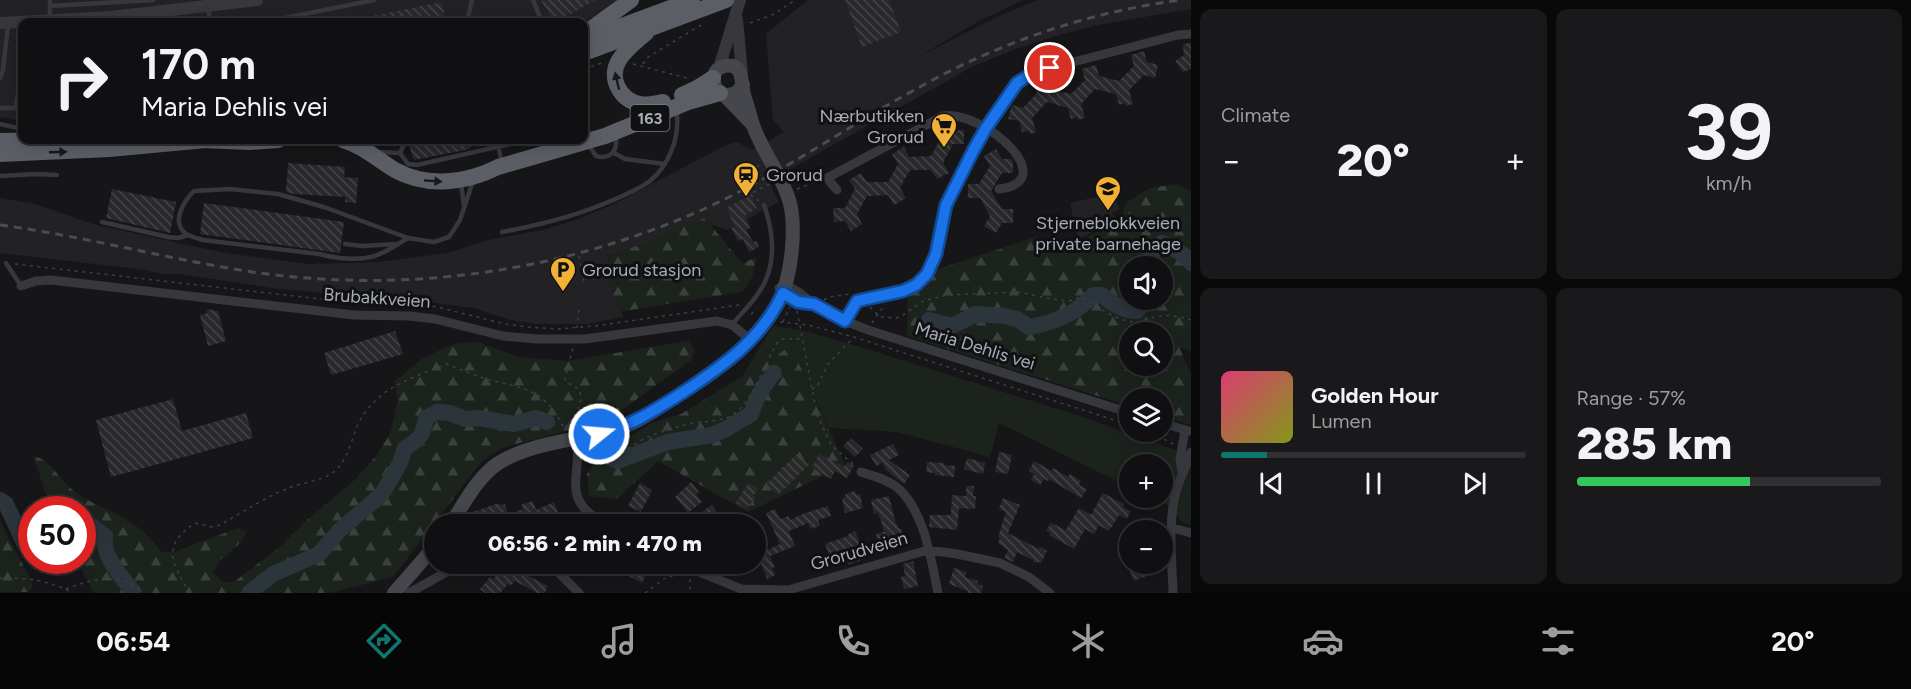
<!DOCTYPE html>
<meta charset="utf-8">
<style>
body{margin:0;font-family:Figtree,sans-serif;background:#19191b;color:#f1f3f6;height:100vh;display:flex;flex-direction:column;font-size:22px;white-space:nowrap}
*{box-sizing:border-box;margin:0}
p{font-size:20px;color:#9c9d9f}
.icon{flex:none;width:33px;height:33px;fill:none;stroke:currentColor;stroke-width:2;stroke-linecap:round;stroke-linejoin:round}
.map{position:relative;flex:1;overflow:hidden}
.side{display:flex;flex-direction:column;gap:9px;padding:9px;background:#09090a;width:720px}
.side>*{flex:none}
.top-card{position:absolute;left:18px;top:18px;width:570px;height:126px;border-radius:12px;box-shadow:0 3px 15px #0003,0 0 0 2px #303032;background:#101012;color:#f1f3f6;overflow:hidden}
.buttons{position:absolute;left:1119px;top:256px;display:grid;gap:12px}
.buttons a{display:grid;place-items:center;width:54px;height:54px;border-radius:50%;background:#101012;box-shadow:0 3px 15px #0003,0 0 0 2px #303032;font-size:30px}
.speed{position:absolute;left:18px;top:496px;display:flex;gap:12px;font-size:30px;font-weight:700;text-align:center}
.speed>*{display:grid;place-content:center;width:78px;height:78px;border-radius:50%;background:#101012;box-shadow:0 3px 15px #0003,0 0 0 2px #303032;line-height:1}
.speed .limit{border:9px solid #d22;background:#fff;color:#111}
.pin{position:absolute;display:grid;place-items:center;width:51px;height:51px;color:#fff;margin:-26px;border:3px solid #fff;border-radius:50%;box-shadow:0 2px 6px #0007}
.me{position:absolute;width:66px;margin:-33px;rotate:73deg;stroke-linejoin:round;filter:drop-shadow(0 0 4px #0008)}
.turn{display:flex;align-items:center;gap:21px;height:126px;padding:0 24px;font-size:27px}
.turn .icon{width:78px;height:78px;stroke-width:2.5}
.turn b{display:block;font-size:42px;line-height:51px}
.big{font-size:45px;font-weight:800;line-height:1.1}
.side .widget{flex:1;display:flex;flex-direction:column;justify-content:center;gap:9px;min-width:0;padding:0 21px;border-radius:12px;background:#19191b}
.side .dial{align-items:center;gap:0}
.dial b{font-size:78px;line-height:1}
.song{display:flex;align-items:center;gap:18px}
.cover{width:72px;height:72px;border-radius:9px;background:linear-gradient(135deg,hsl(340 70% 55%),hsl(70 70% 35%))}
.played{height:6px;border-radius:3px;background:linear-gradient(90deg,#0f766e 15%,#303032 15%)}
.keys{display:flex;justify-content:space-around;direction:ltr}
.heat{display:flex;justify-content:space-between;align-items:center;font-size:33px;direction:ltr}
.charge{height:9px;border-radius:4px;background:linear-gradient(90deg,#34c759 57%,#303032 0)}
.side .tiles{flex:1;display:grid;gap:9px;grid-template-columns:repeat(2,1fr)}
.trip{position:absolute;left:424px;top:514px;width:342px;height:60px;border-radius:30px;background:#101012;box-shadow:0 3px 15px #0003,0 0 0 2px #303032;font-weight:800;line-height:60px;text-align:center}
.tabs{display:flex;height:96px;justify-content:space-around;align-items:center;background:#060607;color:#9c9d9f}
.tabs .icon{width:42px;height:42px}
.tabs .current{color:#0f766e}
.tabs b{font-size:27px;color:#f1f3f6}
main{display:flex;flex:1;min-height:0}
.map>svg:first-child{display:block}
.built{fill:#222225}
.grass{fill:#1c231d}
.forest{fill:url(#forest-firs);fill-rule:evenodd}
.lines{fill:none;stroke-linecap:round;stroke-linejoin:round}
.river{stroke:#2c353c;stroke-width:16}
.building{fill:url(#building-back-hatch)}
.path{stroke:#3d3f44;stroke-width:1.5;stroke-dasharray:3 4.5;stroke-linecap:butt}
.service{stroke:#37383d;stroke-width:4.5}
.minor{stroke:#37383d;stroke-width:9}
.tertiary{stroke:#37383d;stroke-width:12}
.secondary{stroke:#45474d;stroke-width:14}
.trunk{stroke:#5b5e65;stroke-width:16}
.rail{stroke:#4a4c52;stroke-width:3;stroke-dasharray:8 6;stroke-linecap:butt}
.oneway{fill:#18191b}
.route-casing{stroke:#114b97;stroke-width:15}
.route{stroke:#1a73e8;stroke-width:10}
.labels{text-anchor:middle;stroke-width:6;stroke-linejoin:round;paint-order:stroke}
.shield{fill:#111113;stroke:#7b7e86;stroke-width:1.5}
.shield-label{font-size:16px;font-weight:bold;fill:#a8adb8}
.poi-label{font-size:18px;fill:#a8adb8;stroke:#111113;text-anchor:start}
.street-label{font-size:18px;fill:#a8adb8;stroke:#111113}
</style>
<main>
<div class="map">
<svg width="1191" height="593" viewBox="0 0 1191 593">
<defs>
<pattern id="forest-firs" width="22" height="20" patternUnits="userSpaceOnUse" patternTransform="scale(1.5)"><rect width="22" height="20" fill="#1c231d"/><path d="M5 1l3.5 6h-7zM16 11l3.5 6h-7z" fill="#3a403c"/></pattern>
<pattern id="building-back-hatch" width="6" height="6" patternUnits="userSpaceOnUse" patternTransform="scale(1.5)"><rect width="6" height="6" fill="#29292c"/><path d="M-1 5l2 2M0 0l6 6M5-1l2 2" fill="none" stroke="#454548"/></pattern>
</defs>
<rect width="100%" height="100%" fill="#161618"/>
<!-- built -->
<path class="built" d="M0,0H620L584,23L22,22V121L0,117Z
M808,0H1023L977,22L920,56L997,17L1038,0H1191V9L1098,25L1059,35L1013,50L972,67L769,181L779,202L727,230L707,223L609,256L623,317L587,324H534L507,319L474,308L435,303L279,289L178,274H164L138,269L0,253V198L35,204L93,224L187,245L232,254L309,264L379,262L447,253L489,240L543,230L578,219L616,203L722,147L733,143H739L752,150L784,132L773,120L766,34Z
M1113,193L1120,209L1112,213L1116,219L1078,240L1070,203Z"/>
<!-- grass -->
<path class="grass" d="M773,326L806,331L857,346L1080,416L1191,456V526L1182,522L1167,505L1152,498H1162V465H1130L1129,487L999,423L990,457L897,432L829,428L791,346L742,376Z"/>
<!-- forest -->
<path class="forest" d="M1177,184L1191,191V351L1179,347L1191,374V425L1163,416L1162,399H1130L1129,406L907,336L908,279L1036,237L1053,240L1057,254L1120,219L1127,202L1150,188ZM1130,267H1162V300H1130ZM1130,333H1162V366H1130Z
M705,218L740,261L743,263L757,257L752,277L742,292L618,312L602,260Z
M688,341L695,349L691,360L622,410L601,422L504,447L482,461L393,577L329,593H94L77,561H82V510H52L33,456C48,458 57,475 67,485C87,504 114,510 136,526C146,533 154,543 162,552H174L238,528L247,532L238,545L219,561L213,572L222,582H234L282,545L306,521L356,479L376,456L390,434L398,400L394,382L423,358L454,344L477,342L518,357L567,361Z
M791,346L845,465L748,512L658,461L617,499L589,496L587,474L600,455L652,423L681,414Z
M0,521L32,582V588L27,592H0Z"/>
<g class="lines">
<!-- river -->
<path class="river" d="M1147,267L1151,254L1162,243C1173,248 1184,253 1191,263
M929,320L952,326L976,314L1004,316L1017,319L1029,327C1054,323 1076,314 1093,295H1102C1112,304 1123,311 1137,311L1142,304L1141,300
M606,456L617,461L668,442L712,435L724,430L751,414C756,398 764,385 774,373
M0,500L6,504L25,545L32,546
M82,530L92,526L105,536C101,556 123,578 134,593
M249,593L273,574L319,554L340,530L382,494L400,463L405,448C420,439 423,436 426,418L437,412L450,413L465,419L479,418L514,424L536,418L547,422"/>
</g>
<!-- building -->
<path class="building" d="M541,0H595L562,19L561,16L553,21Z
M845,0H889L901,32L862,47Z
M442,2L446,22H358L357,19Z
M1191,43V69L1183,72L1175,61L1184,55L1183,44Z
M1144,51L1147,62L1158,65L1155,78L1144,75L1129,90L1133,104L1126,106L1125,103L1119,105L1116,94L1095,89L1081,104L1085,118L1078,120L1077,117L1071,119L1068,108L1047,102L1032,118L1036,132L1030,134L1029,131L1022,132L1019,121L1008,119L1012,105L1023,108L1037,93L1034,82L1047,78L1050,89L1071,94L1085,80L1082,69L1096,65L1099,76L1119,81L1134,66L1131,55Z
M944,123H948L953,131L964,130V144H953L943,163L949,173L937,179L931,170H910L900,188L906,198L894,205L888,195L867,196L857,214L862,224L851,231L845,221L834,222L833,208H845L855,189L849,180L861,173L867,182H888L898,164L892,154L904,147L909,157L931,156L941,138L935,128Z
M410,140H489V142L469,147L470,149L414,160L409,145Z
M996,149L1002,159H1011L1013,162V173H1002L991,191L1002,209H1013V223H1002L996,233L984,226L990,216L980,198H968V184H979L990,166L984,156Z
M288,163L345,167L344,177L358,178L356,203L345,202V197L294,194L286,192Z
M112,189L176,202L170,233L106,218Z
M750,195L757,209L745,215L750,228L746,230L753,242L756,241L759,247L749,252L743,239L738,241L735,235L731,228L735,226L726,208Z
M204,203L344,222L340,253L200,234Z
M206,309L218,311L226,341L208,346L200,315L207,313Z
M395,331L403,354L331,375L324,353Z
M173,399L182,431L246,413L253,438L111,477L96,420Z
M851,438L863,449L855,457L843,446Z
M893,444L899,455L889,460L910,475L904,484L887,471L882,463L876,466L870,455Z
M999,452L1012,455L1008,474L995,472Z
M797,454L809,465L778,495L766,484Z
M819,454L844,467L847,462L854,466L847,478L835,471L831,479L812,468Z
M967,458L985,463L983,474L964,469Z
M1034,461L1052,471L1053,468L1068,477L1070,474L1081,481L1079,485L1087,489L1081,498L1049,479L1048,481L1044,479L1040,485L1031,480L1034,474L1029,471Z
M927,462L944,463V465L955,466L954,477L935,475V473L926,472Z
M691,482L699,492L696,494L702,502L688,513L675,497Z
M640,483L652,490L641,512L628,506Z
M748,483L758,489L753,496L756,498L746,509L736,503Z
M966,486H974L973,496H976L975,509L959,508L957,530L929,527L930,515H951L952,495L966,496Z
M855,491L856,495L860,494L863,508L845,513L842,498L846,497L845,494Z
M1103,493L1124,504L1123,507L1131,511L1127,519L1119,515L1109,531L1099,525L1094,534L1085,529L1074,549L1049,535L1050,533L1046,531L1051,523L1066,530L1079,508L1091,515Z
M889,496L896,524H897L899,529L901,528L903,537L878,543L876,534L884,532L880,517L879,518L878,513L874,514L871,500Z
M1003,498L1020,505L1008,533L1039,549L1040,547L1047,551L1041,563L1039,562L1034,563L1033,560L1017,552L1013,562L1004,558L1008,550L998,543L1000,538L998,537L1006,512L999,509Z
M533,501L536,510L554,502L561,519L557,525H522L517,511L523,509L521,505Z
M499,503L500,505L505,504L508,514L489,520L490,525H478L473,512Z
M712,505L725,525H711L702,512Z
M828,506L831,516L818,520L820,526L810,529L808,523L789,531L795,546L770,556L775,567L772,568L775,575L767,579L756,552L766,548L767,550L780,544L766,513L775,509L780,519L789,516L790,520L805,513Z
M855,531L867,558L848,565L846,556L831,560L825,544L848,536L847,535Z
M913,561L918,586L904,589L901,577L905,576L903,564Z
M506,564H509L516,570L520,564H533L525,574L548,586L545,593H537L515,581L510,586L508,584L500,593H485L480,589L490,577L493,579Z
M625,564H630L647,573L642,583L621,572Z
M1132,564H1145L1149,575L1134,581L1129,569L1133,568Z
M954,568L967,572L965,577L978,581L977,584L983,586L981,593H967L968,591L949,584Z"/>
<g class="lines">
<!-- path -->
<path class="path" d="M750,23L774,14L795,0
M633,64L687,78
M643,64L648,57L701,25
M584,69L602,63
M737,178L760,165
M797,189L818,181
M759,201L750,194L770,184
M579,256L584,282
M15,264L355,303L410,304L437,307L505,324L528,327L559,329L595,326L739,305
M824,300L829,297L851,294
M870,307L880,317L896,318L902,316L923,301L947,295L1019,292L1051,299L1069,301L1081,297C1096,306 1122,325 1141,322C1145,321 1150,319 1154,317C1166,314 1180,316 1191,320
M797,311L817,415L832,446L854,465
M751,314L757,309
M780,322L808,325L854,337L1130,425
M783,322L790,307
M872,323L885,304
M577,328L579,309
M812,389L817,387L828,364L853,338
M565,428C574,415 585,406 579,389L566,382L565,378L573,348
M1151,432L1173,444
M602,444L613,453H617C627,451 636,443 645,438C657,433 672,429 684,425C704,419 725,425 740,409C758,390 764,363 778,342L783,339H801
M0,578C25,577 51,581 73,593
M690,579V593
M66,589C91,579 122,571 143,593
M189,593C172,562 161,546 195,523L212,527L220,525C243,512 265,497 289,488C305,481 323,482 336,470C349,457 351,440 358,424C376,388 412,378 447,364C459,369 471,374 483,378C522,389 543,386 564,428
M645,593L667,577L681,575"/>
<!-- service -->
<path class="service" d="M50,0V18
M533,0L542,22
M50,6L153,0
M208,6L210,22
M265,22L374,0
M467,22L472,0
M0,78L3,70L8,25
M0,108H22
M16,108L21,71
M0,124L22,129
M406,140L400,153L408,164L417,165L528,140
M497,140L502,163
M588,144L596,156C611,160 619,150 615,135
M378,152L400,153
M614,153L625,159L665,164
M0,176L36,174L57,175
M461,184L464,206
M102,222L168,237L178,238L188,235
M502,232C540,225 577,216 613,200C625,195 639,189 650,181C669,165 679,139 677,115
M408,238C399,243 391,249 382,253C364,262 338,259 319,254L203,240C197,238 190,237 185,233C171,221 184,201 194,191L230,189L278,194L324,207L408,238L434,242L449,237L460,220L473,181
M345,244L362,246L395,244
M6,263L21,286
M732,325C740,314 752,304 759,292C777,267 774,233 764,205"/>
<!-- minor -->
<path class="minor" d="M837,190L827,178L943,116C984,110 1063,181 999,189
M782,285C796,287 804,297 815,305C831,316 850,323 868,330L1130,413
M21,286L36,281L51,280L354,315L409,316L435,319L503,336L537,339H585L717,321L732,325L751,340
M779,288C788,299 800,302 814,304
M845,321L857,301L903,291L916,285L927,274L936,254L947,205L973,151L1017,83L1028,76L1050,68L1178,35L1191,34
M1162,423L1189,431
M576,439C583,462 566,490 585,509C591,515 598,520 604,525
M861,472C873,476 890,480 899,489C925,514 931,559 938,593
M1182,472L1180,459L1185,430
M1172,528L1191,533
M550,564L579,593
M680,564L741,589L788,590L928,550L957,554L1000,563L1029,577L1050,593
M409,593L461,564
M1173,593C1172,561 1168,527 1175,495C1179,480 1186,467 1191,452"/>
<!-- tertiary -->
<path class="tertiary" d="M737,19L742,74
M0,23L111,17L257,0
M719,68L740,0"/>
<!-- secondary -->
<path class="secondary" d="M725,96L752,124
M450,525C464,504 476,479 497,464C531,442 576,441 614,430C636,424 655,410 674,398C715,372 756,345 779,301C792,276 798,220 787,194C778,170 761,149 753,125C750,115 747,104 744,95C741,83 744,62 725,66C718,67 715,71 713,78L716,90L725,96L736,93L743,85
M394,593L435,546"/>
<!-- trunk -->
<path class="trunk" d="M646,33C637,41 625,50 619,60C608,78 620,100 640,104C647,106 656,103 663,102
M584,34L631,0
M584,40L692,0
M584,53L726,0
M682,95L697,88L713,78
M202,140L249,142L278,140
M343,140C363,146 377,159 395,170C427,188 467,183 498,167L605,136L688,102L720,93
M0,141L50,140
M0,154L109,149L206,140"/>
<!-- rail -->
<path class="rail" d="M0,225C83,236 163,258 246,271C402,295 560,273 704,209C779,175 845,128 916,89C998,43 1088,12 1181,0"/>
</g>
<!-- one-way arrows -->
<defs><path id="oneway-solid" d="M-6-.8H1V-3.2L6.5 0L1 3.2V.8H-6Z" transform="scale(1.5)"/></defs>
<g class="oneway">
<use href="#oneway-solid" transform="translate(617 81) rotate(-103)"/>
<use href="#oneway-solid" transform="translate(58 152) rotate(-2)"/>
<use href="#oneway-solid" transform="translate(433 181) rotate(4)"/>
</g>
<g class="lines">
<defs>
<path id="route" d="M599,434C631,426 655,410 682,393C723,366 762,339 783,293L798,302L814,304L845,321L857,301L903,291L916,285L927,274L936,254L946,205L973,151L986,128L1017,83L1028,76L1050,68"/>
</defs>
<!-- route casing -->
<use href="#route" class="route-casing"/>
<!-- route -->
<use href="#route" class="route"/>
</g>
<!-- icons -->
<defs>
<symbol id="supermarket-pin" viewBox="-11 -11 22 30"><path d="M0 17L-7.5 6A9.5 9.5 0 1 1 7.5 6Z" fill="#f2b134" stroke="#111113"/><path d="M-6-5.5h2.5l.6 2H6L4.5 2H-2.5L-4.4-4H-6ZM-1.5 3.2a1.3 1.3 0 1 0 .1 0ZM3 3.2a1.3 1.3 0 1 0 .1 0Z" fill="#111"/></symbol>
<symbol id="station-pin" viewBox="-11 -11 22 30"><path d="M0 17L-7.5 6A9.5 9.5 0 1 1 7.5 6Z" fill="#f2b134" stroke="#111113"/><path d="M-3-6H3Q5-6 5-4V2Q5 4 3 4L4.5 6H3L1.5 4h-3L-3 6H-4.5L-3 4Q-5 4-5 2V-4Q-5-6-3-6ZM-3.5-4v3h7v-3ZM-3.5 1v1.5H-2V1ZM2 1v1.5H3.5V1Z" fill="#111"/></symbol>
<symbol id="school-pin" viewBox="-11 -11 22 30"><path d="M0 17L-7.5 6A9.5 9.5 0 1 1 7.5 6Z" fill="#f2b134" stroke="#111113"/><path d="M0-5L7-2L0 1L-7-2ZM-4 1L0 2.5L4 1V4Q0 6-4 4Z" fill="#111"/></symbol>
<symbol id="parking-pin" viewBox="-11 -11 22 30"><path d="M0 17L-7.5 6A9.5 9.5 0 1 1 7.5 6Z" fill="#f2b134" stroke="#111113"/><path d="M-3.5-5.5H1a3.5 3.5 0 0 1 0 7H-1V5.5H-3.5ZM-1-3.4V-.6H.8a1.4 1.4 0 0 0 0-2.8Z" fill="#111"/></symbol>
</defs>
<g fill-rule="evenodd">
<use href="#supermarket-pin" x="929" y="111" width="30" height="40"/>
<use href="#station-pin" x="731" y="160" width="30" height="40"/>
<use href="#school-pin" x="1093" y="174" width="30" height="40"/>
<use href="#parking-pin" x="548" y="255" width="30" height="40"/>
</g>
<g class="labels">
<!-- shield labels -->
<rect class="shield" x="630.5" y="105" width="39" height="26" rx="4.5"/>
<g class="shield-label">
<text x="650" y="124">163</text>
</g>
<!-- poi labels -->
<g class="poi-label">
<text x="924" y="122" text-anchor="end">Nærbutikken<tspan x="924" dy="21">Grorud</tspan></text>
<text x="766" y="181">Grorud</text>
<text x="1108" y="229" text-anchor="middle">Stjerneblokkveien<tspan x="1108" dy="21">private barnehage</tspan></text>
<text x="582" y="276">Grorud stasjon</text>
</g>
<!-- street labels -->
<g class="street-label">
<text transform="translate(377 298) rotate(4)" y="6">Brubakkveien</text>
<text transform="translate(975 346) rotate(17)" y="6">Maria Dehlis vei</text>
<text transform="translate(859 551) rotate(-16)" y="6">Grorudveien</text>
</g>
</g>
</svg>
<div class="buttons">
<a><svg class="icon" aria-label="sound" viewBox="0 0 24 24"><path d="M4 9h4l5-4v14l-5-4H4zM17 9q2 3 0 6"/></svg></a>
<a><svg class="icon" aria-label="search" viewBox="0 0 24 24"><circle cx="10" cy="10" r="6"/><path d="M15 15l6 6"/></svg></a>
<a><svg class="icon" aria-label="layers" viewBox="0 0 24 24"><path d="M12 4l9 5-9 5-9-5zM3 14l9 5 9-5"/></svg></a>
<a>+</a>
<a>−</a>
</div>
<div class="speed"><div class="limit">50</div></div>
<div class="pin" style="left:1050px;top:68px;background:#d93025"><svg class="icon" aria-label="arrive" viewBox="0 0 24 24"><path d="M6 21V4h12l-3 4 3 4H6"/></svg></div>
<svg class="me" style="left:599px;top:434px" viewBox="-20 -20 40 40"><circle r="17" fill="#1a73e8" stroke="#fff" stroke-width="3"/><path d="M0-11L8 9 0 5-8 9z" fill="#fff"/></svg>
<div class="trip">06:56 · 2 min · 470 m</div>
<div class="top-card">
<div class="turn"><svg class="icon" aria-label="right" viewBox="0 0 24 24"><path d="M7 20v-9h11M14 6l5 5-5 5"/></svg><div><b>170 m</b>Maria Dehlis vei</div></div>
</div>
</div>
<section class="side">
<div class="tiles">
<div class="widget"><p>Climate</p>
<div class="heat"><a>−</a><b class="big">20°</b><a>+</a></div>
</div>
<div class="widget dial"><b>39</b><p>km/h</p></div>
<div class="widget">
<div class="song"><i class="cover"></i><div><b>Golden Hour</b><p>Lumen</p></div></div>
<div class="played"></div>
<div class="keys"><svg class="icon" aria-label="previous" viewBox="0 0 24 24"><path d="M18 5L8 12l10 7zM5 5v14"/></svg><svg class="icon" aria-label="pause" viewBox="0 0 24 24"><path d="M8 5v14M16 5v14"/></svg><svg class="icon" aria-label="next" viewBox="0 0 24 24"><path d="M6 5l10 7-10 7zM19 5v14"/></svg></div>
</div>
<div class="widget"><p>Range · 57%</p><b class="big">285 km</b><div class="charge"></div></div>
</div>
</section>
</main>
<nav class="tabs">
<b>06:54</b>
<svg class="icon current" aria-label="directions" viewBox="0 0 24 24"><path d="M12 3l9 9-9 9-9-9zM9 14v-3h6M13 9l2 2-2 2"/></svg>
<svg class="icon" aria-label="music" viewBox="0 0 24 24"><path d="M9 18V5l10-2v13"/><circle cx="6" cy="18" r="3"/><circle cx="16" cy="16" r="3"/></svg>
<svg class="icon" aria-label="phone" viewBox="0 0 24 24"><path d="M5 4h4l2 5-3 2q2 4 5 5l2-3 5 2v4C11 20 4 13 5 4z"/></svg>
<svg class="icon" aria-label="climate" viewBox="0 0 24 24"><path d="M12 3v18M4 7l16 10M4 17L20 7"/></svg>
<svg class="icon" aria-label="car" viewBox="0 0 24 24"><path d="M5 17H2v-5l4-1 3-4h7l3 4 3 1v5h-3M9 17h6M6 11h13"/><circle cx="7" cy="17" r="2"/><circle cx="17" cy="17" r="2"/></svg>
<svg class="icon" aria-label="filters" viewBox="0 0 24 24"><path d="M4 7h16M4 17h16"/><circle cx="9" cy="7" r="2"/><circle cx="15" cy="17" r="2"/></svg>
<b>20°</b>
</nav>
